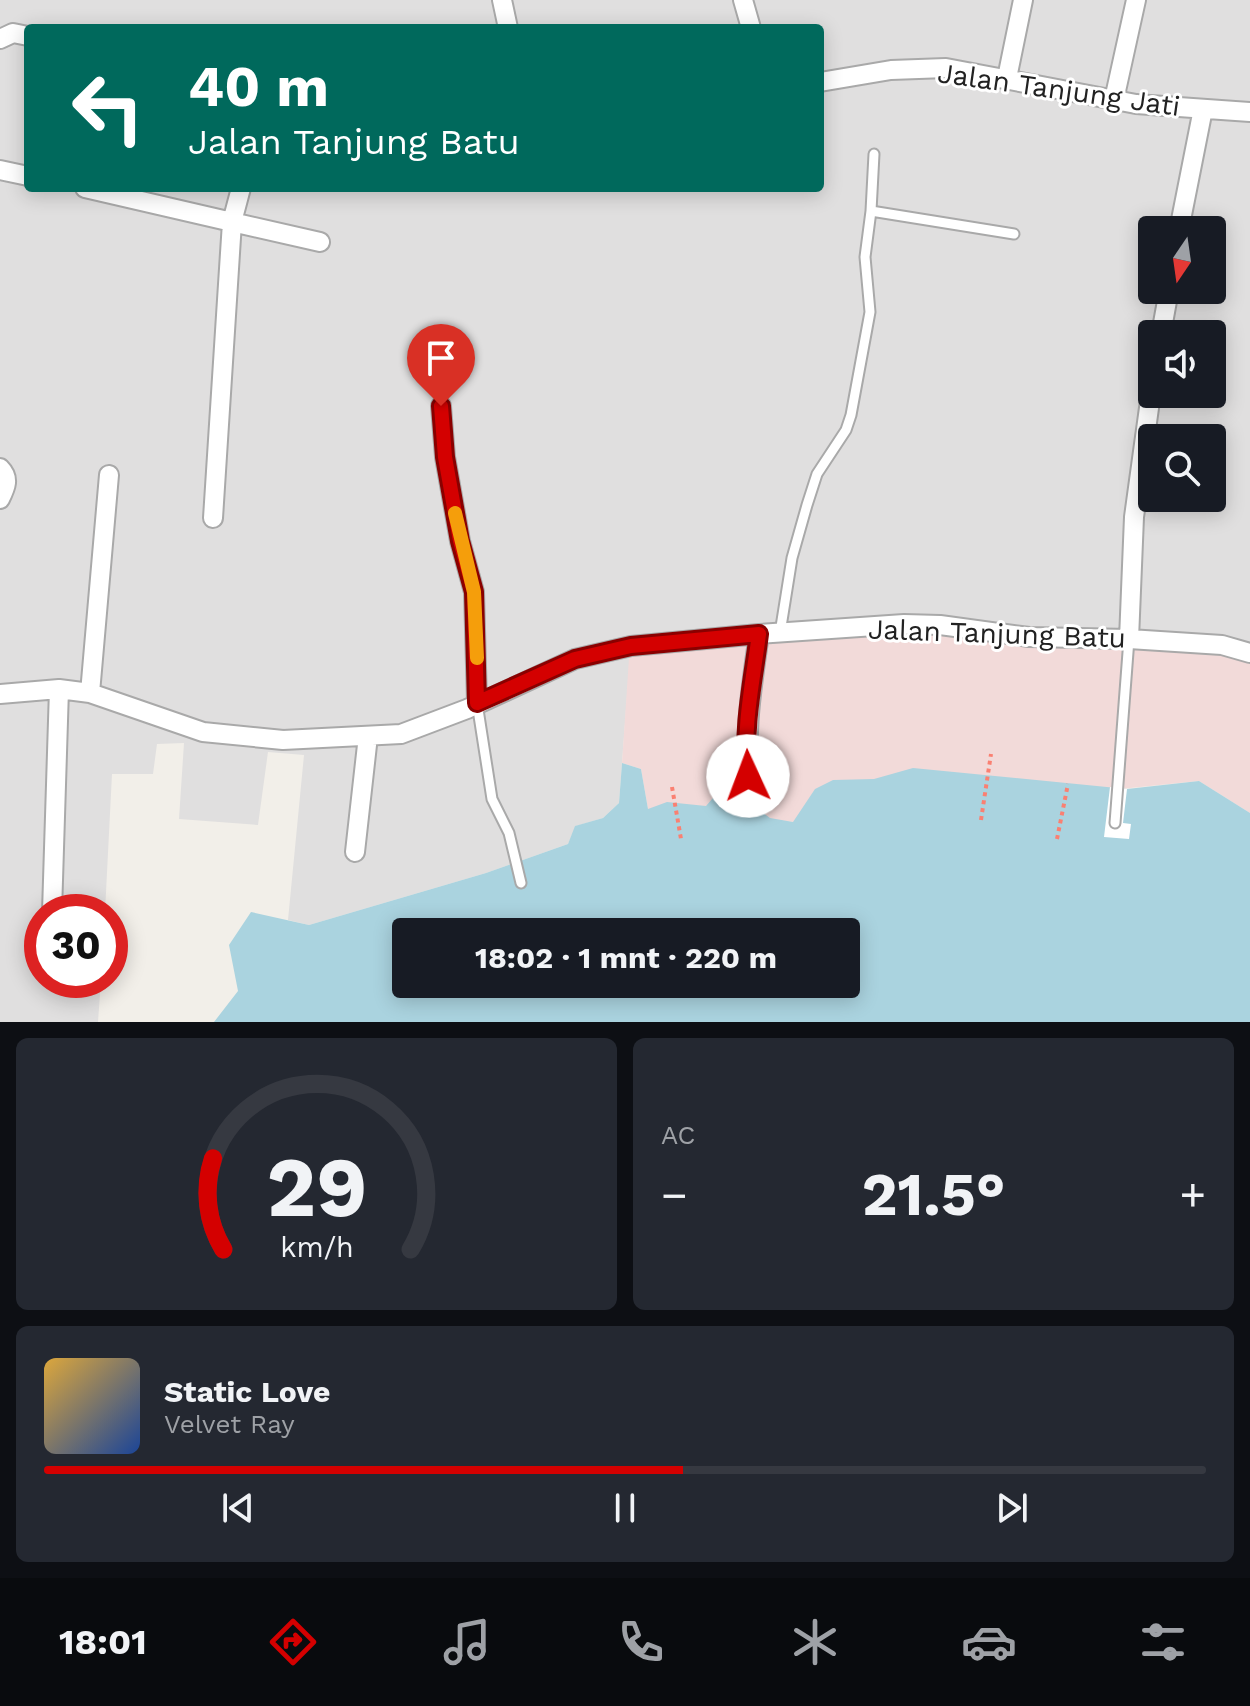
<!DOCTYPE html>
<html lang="id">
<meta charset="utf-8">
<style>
body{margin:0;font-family:"Work Sans",sans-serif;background:#242831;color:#f1f3f6;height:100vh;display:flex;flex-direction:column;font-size:30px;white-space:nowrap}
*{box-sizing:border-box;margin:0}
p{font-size:26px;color:#9ea1a6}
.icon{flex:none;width:44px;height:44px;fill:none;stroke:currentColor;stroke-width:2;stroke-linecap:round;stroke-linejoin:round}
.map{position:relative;height:1022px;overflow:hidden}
.drawer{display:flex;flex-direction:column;gap:16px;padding:16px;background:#0d0f14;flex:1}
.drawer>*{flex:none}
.banner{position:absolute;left:24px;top:24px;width:800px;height:168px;border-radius:8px;box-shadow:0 4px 20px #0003;background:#00695c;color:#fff;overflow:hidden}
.needle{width:52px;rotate:193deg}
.fabs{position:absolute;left:1138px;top:216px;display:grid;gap:16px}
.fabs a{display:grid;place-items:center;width:88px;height:88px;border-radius:8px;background:#171b24;box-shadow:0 4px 20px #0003;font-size:40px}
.speed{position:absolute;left:24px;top:894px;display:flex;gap:16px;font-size:40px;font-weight:700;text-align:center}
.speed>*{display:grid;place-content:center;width:104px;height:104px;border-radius:50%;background:#171b24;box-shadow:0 4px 20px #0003;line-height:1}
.speed .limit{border:12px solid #d22;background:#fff;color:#111}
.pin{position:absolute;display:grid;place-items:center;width:68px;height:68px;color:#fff;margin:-82px -34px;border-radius:50% 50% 50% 0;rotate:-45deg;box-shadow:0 0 8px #0007}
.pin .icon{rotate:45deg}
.me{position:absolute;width:88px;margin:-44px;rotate:358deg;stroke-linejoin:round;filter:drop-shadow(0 0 6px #0008)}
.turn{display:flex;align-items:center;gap:28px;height:168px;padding:0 32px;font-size:36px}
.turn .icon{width:104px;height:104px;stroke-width:2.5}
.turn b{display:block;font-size:56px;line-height:68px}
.big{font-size:60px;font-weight:700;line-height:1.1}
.drawer .card{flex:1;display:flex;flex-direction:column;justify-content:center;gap:12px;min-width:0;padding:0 28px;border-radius:12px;background:#242831}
.drawer .dial{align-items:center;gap:0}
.dial svg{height:208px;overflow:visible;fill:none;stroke:#363941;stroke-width:7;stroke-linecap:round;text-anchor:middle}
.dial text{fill:#f1f3f6;stroke:none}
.song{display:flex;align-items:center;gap:24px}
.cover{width:96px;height:96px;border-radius:12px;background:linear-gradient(135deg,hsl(40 70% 55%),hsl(220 70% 35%))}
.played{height:8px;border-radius:4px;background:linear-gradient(90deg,#d40000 55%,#363941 55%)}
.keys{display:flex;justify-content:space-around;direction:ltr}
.heat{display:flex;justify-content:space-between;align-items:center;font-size:44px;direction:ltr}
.drawer .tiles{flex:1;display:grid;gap:16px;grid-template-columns:1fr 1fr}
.card:last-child{grid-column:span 2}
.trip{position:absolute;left:392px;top:918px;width:468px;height:80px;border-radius:8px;background:#171b24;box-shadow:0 4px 20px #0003;font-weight:700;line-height:80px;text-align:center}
.dock{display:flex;height:128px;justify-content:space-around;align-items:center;background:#090b0e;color:#9ea1a6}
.dock .icon{width:56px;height:56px}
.dock .on{color:#d40000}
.dock b{font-size:36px;color:#f1f3f6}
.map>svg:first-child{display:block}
.residential{fill:#e0dfdf;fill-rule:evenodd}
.commercial{fill:#f2dad9}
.water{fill:#aad3df;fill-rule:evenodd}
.pier{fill:#fff}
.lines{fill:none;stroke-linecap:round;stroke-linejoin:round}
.service-casing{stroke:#a9a9a9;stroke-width:13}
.minor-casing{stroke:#a9a9a9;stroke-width:22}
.path{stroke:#fa8072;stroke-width:4;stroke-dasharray:4 4;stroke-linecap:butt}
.service{stroke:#fff;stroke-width:9}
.minor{stroke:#fff;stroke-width:18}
.route-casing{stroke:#8a0000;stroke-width:20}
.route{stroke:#d40000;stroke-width:14}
.slow{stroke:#f59e0b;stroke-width:14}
.labels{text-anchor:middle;stroke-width:6;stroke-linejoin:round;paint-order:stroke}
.street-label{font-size:28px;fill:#222;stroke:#fff}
</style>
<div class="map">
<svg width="1250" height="1022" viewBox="0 0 1250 1022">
<rect width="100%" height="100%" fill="#f2efe9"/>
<!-- residential -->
<path class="residential" d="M0,0H1250V664L1223,653L631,643L619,803L603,818L576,826L568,844L486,873L309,925L288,920L304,755L268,752L258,825L179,819L184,743L157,744L153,774H112L105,912H42V980H101L98,1022H0ZM28,28H820V188H28ZM1152,230H1212V290H1152ZM1152,334H1212V394H1152ZM1152,438H1212V498H1152Z"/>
<!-- commercial -->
<path class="commercial" d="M866,627L1223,653L1250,664V813L1199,781L794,822L648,809L641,769L622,763L630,643Z"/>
<!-- water -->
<path class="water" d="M622,763L641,769L648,809L667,802L706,806L719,791L738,794L770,818L793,822L815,789L833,780L874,779L913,768L1127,789L1199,781L1250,813V1022H214L238,991L229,945L251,912L309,925L486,873L568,844L575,826L603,818L619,803ZM406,932H846V984H406Z"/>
<!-- pier -->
<path class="pier" d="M1110,787L1127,789L1123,823L1131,824L1129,839L1104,837Z"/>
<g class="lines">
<defs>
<path id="service" d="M871,211L1014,234
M780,633L792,558L807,505L817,474L846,430L851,415L870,312L865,257L871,211L874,154
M477,703L492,799L509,833L521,883
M1115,823L1129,639"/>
<path id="minor" d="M502,0L508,28
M743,0L751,28
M0,39L13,33L28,36
M1007,78L1023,0
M820,82L891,70L946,68L1136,104L1250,112
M1114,100L1136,0
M0,170L28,176
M85,188L232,222L213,518
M241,188L232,222L320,242
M1179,230L1203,109
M1161,334L1169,290
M441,406L445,457L460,541L474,592L477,703
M0,468C10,478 6,487 0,499
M1129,639L1134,517L1152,386
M90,693L109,475
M0,694L59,689L90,693L203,732L283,740L401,734L467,709L575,659L631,646L759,634L904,624L940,625L1029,637L1129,639L1222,645L1250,653
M751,795C743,737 751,691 759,634
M355,852L368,736
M52,912L59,689"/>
</defs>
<!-- service casing -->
<use href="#service" class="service-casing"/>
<!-- minor casing -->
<use href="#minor" class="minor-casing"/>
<!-- path -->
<path class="path" d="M672,787L681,839
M981,820L991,754
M1057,839L1068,784"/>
<!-- service -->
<use href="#service" class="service"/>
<!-- minor -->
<use href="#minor" class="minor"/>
</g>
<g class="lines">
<defs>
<path id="route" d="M441,406L445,457L460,541L474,592L477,703L575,659L631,646L759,634C753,681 742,729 748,776"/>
</defs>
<!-- route casing -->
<use href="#route" class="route-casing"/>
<!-- route -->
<use href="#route" class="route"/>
<!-- slow -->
<path class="slow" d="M455,513L474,592L477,658"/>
</g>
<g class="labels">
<!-- street labels -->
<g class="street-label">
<text transform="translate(1059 89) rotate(8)" y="10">Jalan Tanjung Jati</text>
<text transform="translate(997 633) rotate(2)" y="10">Jalan Tanjung Batu</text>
</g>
</g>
</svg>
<div class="fabs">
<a><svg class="needle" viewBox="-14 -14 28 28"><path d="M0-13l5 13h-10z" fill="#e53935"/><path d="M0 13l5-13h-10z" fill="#9ea1a6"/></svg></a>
<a><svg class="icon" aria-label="sound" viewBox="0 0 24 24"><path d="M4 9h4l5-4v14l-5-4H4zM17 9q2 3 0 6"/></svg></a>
<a><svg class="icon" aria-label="search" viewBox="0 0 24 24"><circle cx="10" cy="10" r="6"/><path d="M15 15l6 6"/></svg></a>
</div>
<div class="speed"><div class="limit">30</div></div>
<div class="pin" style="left:441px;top:406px;background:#d93025"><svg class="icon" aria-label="arrive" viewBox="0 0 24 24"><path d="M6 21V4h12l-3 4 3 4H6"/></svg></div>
<svg class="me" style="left:748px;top:776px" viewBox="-20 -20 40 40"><circle r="19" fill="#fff"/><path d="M0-13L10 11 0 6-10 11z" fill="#d40000"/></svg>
<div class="trip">18:02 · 1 mnt · 220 m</div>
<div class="banner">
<div class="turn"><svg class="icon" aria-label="left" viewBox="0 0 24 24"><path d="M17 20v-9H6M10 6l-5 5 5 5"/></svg><div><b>40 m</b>Jalan Tanjung Batu</div></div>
</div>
</div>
<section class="drawer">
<div class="tiles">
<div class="card dial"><svg viewBox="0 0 100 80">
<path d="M14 69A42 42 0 1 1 86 69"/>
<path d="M14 69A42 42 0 0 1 10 34" stroke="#d40000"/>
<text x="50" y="56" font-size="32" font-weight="700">29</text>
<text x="50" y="72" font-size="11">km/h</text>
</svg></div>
<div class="card"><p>AC</p>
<div class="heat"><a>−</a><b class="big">21.5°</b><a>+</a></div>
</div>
<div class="card">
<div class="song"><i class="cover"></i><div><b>Static Love</b><p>Velvet Ray</p></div></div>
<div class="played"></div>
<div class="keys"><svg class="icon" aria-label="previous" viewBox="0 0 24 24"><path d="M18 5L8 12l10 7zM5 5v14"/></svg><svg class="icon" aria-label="pause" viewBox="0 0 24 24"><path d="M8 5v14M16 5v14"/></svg><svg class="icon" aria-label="next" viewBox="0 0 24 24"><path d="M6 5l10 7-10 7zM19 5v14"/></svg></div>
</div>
</div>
</section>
<nav class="dock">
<b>18:01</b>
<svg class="icon on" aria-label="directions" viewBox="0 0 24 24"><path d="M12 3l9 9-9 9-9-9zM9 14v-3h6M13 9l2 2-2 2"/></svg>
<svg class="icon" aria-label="music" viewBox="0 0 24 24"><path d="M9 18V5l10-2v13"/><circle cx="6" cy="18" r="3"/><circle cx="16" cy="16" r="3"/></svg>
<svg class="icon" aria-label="phone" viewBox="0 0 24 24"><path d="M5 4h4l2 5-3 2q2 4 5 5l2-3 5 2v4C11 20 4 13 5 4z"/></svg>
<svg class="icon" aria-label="climate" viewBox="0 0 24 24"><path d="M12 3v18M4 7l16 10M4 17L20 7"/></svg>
<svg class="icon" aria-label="car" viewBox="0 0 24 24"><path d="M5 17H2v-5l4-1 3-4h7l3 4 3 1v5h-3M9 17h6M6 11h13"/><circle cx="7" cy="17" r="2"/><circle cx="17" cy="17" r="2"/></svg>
<svg class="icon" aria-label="filters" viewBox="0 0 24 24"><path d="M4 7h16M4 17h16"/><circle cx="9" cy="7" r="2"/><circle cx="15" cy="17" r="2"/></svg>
</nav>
